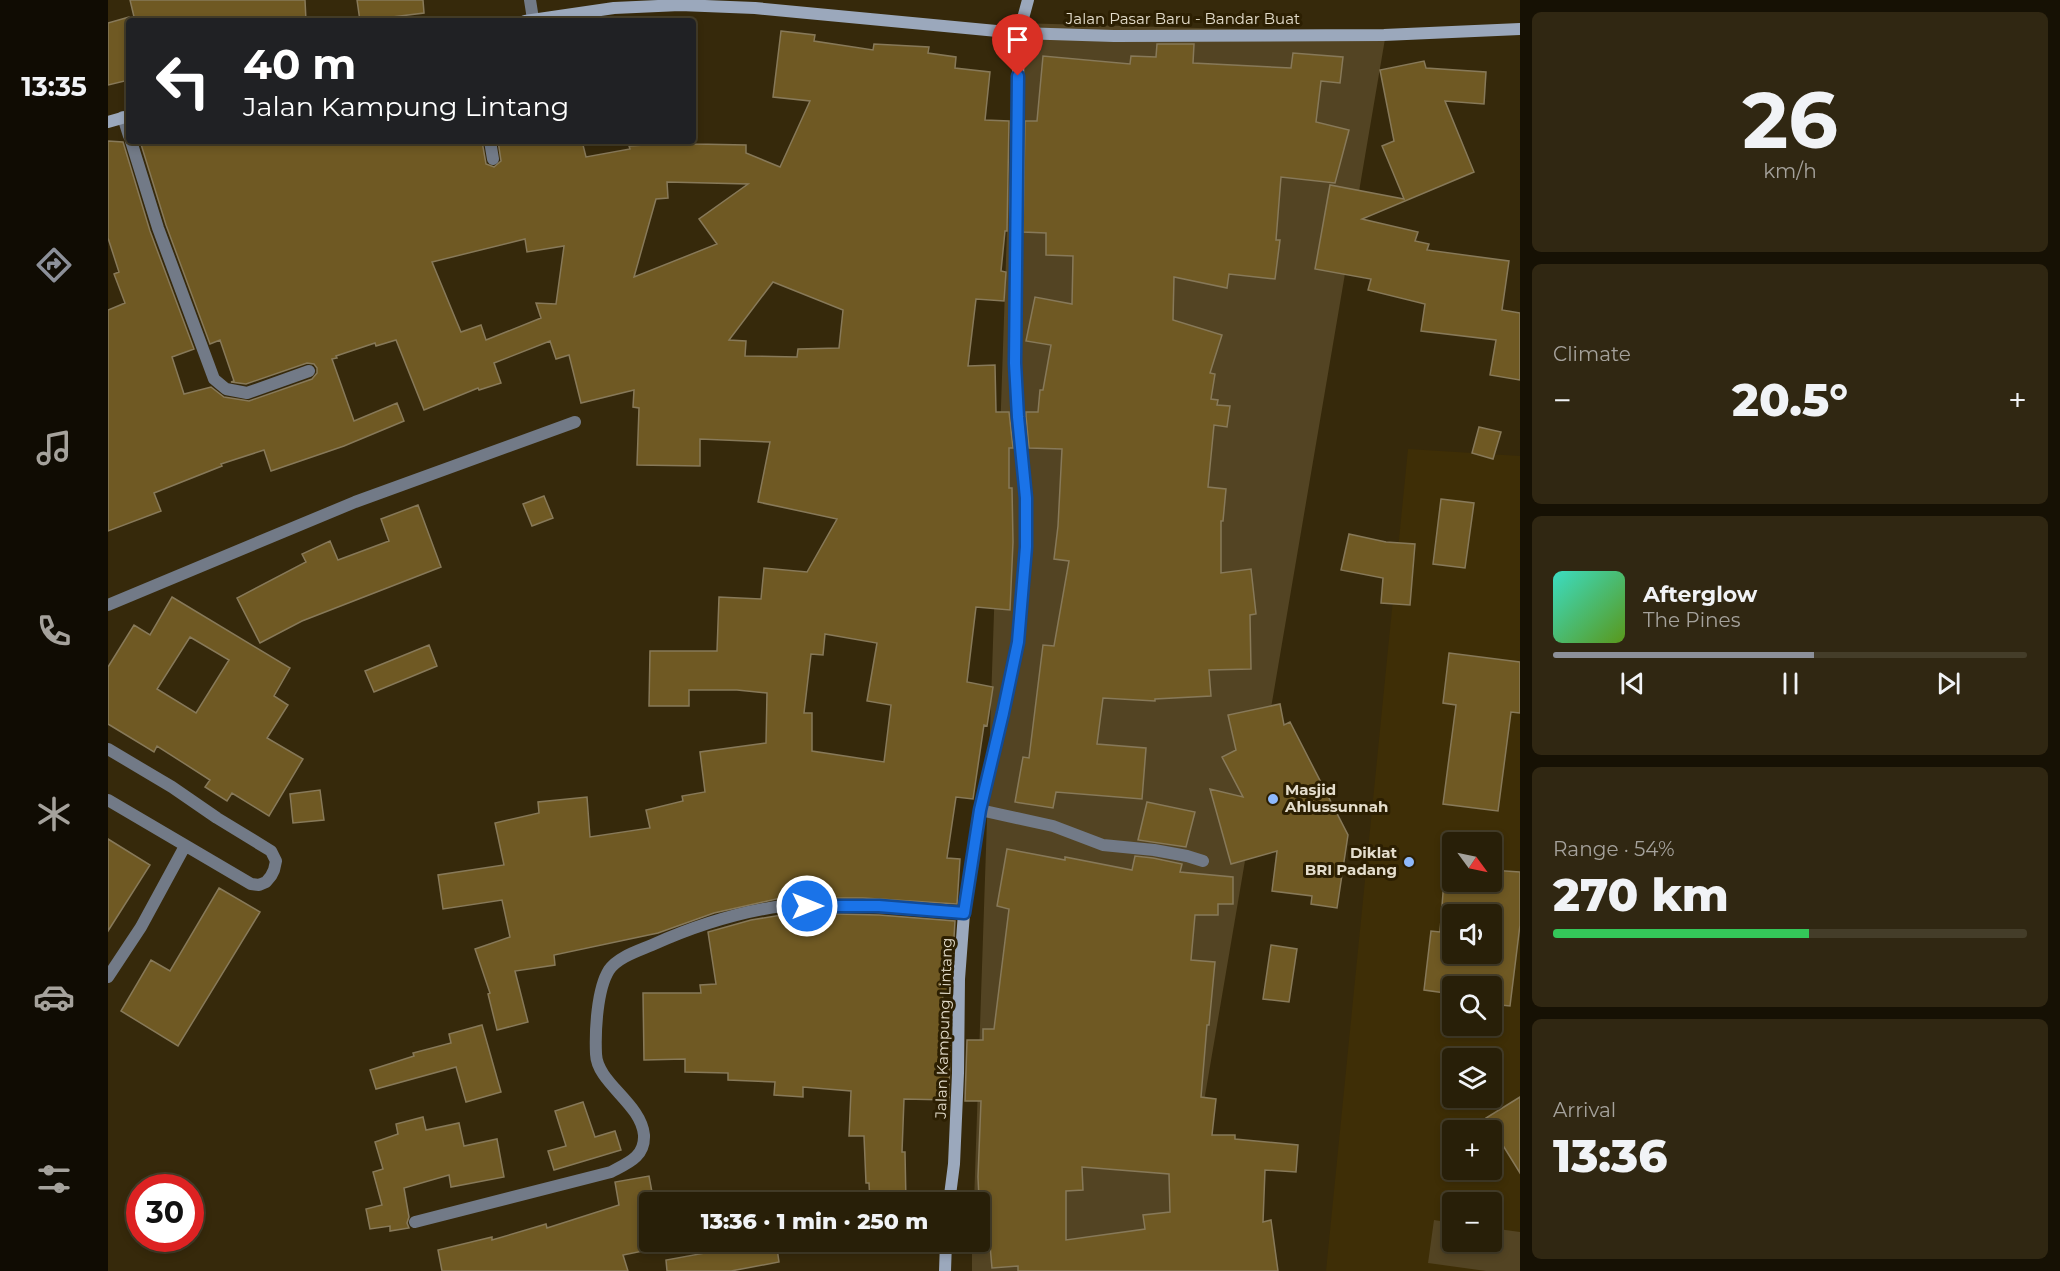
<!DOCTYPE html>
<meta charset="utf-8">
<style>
body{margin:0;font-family:Montserrat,sans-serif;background:#302712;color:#f1f3f6;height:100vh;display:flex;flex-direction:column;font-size:22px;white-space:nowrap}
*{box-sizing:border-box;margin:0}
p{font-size:20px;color:#a5a29c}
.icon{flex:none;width:33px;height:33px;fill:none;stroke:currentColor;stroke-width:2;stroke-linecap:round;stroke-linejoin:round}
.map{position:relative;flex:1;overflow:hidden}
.sheet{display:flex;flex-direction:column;gap:12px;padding:12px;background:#161104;width:540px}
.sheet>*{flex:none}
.banner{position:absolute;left:18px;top:18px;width:570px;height:126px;border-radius:6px;box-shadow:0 3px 9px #0003,0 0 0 2px #443d29;background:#202124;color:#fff;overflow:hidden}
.needle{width:39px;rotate:123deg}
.buttons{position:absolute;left:1334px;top:832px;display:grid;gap:12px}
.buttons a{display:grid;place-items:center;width:60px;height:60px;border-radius:6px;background:#281f08;box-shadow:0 3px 9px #0003,0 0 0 2px #443d29;font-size:30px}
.speed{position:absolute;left:18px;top:1174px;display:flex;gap:12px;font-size:30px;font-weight:700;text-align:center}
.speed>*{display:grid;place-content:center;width:78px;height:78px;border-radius:50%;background:#281f08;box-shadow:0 3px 9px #0003,0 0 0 2px #443d29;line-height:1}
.speed .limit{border:9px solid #d22;background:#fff;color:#111}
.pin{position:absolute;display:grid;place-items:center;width:51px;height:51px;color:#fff;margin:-62px -26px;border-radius:50% 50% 50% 0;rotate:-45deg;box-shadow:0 0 6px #0007}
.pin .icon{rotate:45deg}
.me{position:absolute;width:66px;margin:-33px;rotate:90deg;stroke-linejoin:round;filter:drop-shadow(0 0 4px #0008)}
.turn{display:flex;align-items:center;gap:21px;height:126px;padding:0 18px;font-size:27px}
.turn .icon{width:78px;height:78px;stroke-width:2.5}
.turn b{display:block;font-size:42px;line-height:51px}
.big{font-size:45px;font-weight:800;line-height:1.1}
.sheet .tile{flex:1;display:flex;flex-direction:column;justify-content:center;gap:9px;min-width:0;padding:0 21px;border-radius:9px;background:#302712}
.sheet .dial{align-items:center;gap:0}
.dial b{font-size:78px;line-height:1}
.song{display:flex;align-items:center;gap:18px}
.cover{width:72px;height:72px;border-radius:9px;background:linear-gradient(135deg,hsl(170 70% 55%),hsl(90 70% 35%))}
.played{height:6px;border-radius:3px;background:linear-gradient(90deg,#8c9099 55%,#443d29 55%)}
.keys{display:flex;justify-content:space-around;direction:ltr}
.heat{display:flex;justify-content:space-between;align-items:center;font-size:33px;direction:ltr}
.charge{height:9px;border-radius:4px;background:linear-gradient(90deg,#34c759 54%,#443d29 0)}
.trip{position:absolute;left:531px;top:1192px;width:351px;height:60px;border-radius:6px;background:#281f08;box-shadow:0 3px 9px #0003,0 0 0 2px #443d29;font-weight:800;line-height:60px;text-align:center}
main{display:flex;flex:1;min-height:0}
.menu{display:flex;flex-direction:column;width:108px;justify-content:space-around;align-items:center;background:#100c03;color:#a5a29c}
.menu .icon{width:42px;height:42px}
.menu .current{color:#8c9099}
.menu b{font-size:27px;color:#f1f3f6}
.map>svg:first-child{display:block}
.built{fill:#3e2e06;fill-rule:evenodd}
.green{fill:#534423}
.building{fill:#6f5923;stroke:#877959;stroke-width:1.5;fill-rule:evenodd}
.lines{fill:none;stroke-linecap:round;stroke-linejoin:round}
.street{stroke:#727a87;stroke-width:12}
.secondary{stroke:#9ba8bc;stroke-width:12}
.route-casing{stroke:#114b97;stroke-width:15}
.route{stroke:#1a73e8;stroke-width:10}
.poi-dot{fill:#8eb9fc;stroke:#2c1f02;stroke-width:2}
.labels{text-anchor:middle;stroke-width:6;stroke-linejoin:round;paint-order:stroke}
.street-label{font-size:15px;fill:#e4ddcc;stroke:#2c1f02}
.poi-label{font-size:15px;font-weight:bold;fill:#e4ddcc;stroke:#2c1f02;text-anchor:start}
</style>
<main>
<nav class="menu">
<b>13:35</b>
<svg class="icon current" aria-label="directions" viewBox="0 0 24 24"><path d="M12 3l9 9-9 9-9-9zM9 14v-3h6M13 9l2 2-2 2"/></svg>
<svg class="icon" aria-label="music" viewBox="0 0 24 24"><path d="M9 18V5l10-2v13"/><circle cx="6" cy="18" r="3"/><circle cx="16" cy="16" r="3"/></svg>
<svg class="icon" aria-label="phone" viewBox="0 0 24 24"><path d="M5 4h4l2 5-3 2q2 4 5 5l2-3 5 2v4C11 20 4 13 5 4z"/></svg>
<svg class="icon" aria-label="climate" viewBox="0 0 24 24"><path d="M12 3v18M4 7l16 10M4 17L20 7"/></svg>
<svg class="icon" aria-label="car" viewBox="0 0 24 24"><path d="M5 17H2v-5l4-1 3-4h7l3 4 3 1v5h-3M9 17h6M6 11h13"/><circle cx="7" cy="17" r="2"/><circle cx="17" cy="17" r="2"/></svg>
<svg class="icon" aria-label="filters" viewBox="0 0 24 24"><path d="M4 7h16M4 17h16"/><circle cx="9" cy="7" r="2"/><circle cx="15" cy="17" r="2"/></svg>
</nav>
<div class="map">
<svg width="1412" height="1271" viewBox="0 0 1412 1271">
<rect width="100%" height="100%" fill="#36290b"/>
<!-- built -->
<path class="built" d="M1300,449L1412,456V1271H1218ZM1344,843H1383V882H1344ZM1344,915H1383V954H1344ZM1344,987H1383V1026H1344ZM1344,1059H1383V1098H1344ZM1344,1131H1383V1170H1344ZM1344,1203H1383V1242H1344Z"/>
<!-- green -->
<path class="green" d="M906,23L1278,33L1092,1125L1077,1271H864V1242H872V1203H866Z
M1326,1220L1344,1223V1242H1383V1228L1412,1232V1271H1378L1320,1263Z"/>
<!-- building -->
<path class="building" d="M22,0H197L198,21H27Z
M249,0H315L316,13L252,21Z
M21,17V80L0,85V23Z
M673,31L707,35L706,41L765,50L766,44L821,47L820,53L848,57L847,68L882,72L877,120L901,121L899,231H897L893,271L898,272L896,301L868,299L860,366L887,365L888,412H901L905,448H901V488H904L905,542L902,610L868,607L859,682L885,687L879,726L876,725L865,799L848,797L839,858L852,859L849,904L755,898H673L606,913L550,933L446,955L447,965L407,971L420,1022L389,1030L380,994L382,993L367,949L402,937L394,900L335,909L330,875L396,865L387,823L431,813L430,802L479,797L482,837L542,828L538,810L575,801L574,796L597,792L592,752L658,743L659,693L629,690H581V706H541L542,651H609L611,597L653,599L656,568L699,572L729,519L650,502L662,442L592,439V466L529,465L531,408L525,407L526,390L473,403L461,355L448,359L442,341L386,363L393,383L371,390L370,388L316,410L288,340L268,346L267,343L228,356L229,358L224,359L246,421L289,403L296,421L236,446L163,471L156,450L113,464L114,466L46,493L53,511L0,531V310L17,303L6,274L11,272L0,238V141L15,142L42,231L86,349L64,357L76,394L103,387L116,397L141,401L204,379L209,373V368L206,364L199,363L138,384L123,382L126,381L112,340L102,344L58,225L32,141H374L378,164L386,167L393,161L390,141H474L478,157L522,149L521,146L587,142V144L638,145V153L672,167L702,101L665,97ZM559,182L640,184L591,219L609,244L526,277L548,199L560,198ZM417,239L419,252L456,246L448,304L428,303L433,318L378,340L373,325L353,332L324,262ZM665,282L735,310L731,348L690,349L689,357L637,356L638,341L621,340ZM717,634L769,643L759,701L783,705L776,762L704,751V713H696L703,654L715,655Z
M1049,44H1086L1085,63L1183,68L1185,53L1235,57L1232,83L1213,81L1208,122L1241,130L1227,183L1173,177L1168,240H1172L1167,279L1121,274L1119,288L1066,277L1065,320L1114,335L1102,373L1107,374L1103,399L1110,400L1109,405L1122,406L1119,427L1106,425L1100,487L1118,489L1115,521H1113V573L1143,569L1148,614L1142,615L1143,669L1101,670L1103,696L1047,699V701L995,698L989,744L1038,748L1034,799L948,792L945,808L907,802L915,757L921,758L935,645L946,646L961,561L946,559L950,526L954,449L921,448L918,416V412H930L932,390H935L943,345L918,341L927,297L964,304L965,256L938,255V233L915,232L917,121H929L935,56L1022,64L1023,56L1048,57Z
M1316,61L1318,68L1378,72L1376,104L1337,101L1366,172L1254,219L1310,232L1307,241L1321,244L1319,250L1401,261L1394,310L1412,313V380L1382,375L1388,340L1313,331L1317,304L1260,290L1263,279L1207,269L1222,185L1296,199L1274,146L1286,141L1272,70Z
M1371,427L1393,432L1385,459L1364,453Z
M436,496L445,518L424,526L415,504Z
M1333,499L1366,503L1357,568L1325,564Z
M310,505L333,567L194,621L152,643L129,598L198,562L194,554L222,541L230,560L281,541L273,519Z
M1241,534L1278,542L1307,544L1302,605L1273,603L1275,578L1233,570Z
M64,597L182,668L166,696L180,705L159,738L195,759L161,816L124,793L119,801L97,787L102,780L49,746L46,752L0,724V667L26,625L42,635ZM82,637L121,660L88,713L49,689Z
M321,645L329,666L266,692L257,671Z
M1341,653L1412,662V713L1403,712L1390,811L1335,804L1348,705L1335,703Z
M1172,704L1176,725L1182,722L1240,835L1229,908L1203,904L1204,896L1164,891L1169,851L1123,864L1102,789L1135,797L1114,757L1128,750L1120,715Z
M212,790L216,820L185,823L182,794Z
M1039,802L1087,812L1078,847L1030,840Z
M0,839L42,865L0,931Z
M899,849L957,860V857L1024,870L1027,856L1045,858L1074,864L1072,872L1125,877V904H1110V915H1087L1083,960L1107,962L1101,1025H1099L1093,1097L1108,1099L1104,1135H1127V1139L1190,1145L1188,1172L1157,1170L1155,1222L1163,1220L1170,1271H910V1266L884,1268L880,1223L872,1222L870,1177L873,1101H857L859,1040H875V1029H886L901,909L889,906ZM974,1167L1061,1174L1062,1212L1035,1215L1037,1229L958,1240V1191L975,1190Z
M1337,867L1344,868V882H1383V870L1412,872V925L1402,1006L1383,1004V987H1344V994L1316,990L1323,931L1332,932ZM1344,915H1383V954H1344Z
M111,888L152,912L70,1046L13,1011L43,960L62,971Z
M686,913L771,915L847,921L845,954H842L839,993H835L832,1039H842L841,1100L796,1099L794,1152H797L798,1203H762L761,1183H758L756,1136H741L743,1091L695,1087V1097L666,1095L667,1082L620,1080V1073L577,1072V1059L536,1060L535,993H593L592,985L608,984L600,932L643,920Z
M1163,945L1189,949L1181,1002L1155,999Z
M374,1025L393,1092L358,1102L348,1067L268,1089L262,1070L306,1056L305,1053L343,1043L341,1034Z
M1412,1097V1173L1378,1118Z
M475,1102L487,1137L507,1131L513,1150L446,1170L440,1151L458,1146L447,1111Z
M315,1117L318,1130L351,1123L356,1146L389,1139L396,1177L343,1187L341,1175L296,1188L301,1217L299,1223L301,1228L282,1231V1226L262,1229L258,1209L274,1205L265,1172L275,1169L267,1142L290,1134L288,1124Z
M541,1176L546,1203H542V1242H554L555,1247L515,1255L520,1271H334L330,1250L384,1237V1240L438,1224L439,1228L511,1205L507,1182Z
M657,1242H668L671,1262L623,1271H559L558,1260Z"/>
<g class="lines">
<!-- street -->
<path class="street" d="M422,0L425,19
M15,117L21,136
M23,141L50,228L106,379L118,389L139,393L201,371
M382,141L385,159
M0,605L247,502L467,422
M0,749L64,787L109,818L163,851L168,861L166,870L163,876L158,882L151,885L143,884L0,800
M872,810L945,826L995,845L1046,850L1079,856L1095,861
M0,977L33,927L77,846
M307,1222L503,1172C520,1163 537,1157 536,1135C533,1103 489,1083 488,1054C487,1031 489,989 501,970C510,957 530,951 544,945C584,927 631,912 674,906C689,904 705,906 720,906C766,906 811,909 856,913"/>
<!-- secondary -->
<path class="secondary" d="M417,21L506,8L572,5L647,8L911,33L1006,36L1276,35L1412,29
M0,122L21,116
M841,1203L846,1164L850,1073L851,979L856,913L872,810L895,713L910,642L918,547V498L910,417L907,363V228L911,33L920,0
M837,1271L838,1242"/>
</g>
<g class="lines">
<defs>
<path id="route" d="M699,906H771L856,913L872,810L895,713L910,642L918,547V498L910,417L907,363L910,76"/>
</defs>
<!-- route casing -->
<use href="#route" class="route-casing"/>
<!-- route -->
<use href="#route" class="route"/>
</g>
<!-- markers -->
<g class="poi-dot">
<circle cx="1165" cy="799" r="6"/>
<circle cx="1301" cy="862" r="6"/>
</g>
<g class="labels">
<!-- street labels -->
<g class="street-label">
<text x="1075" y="24">Jalan Pasar Baru - Bandar Buat</text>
<text transform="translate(836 1028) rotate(-88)" y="5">Jalan Kampung Lintang</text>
</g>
<!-- poi labels -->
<g class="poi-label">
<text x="1177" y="795">Masjid<tspan x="1177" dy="17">Ahlussunnah</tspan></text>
<text x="1289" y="858" text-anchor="end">Diklat<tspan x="1289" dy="17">BRI Padang</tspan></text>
</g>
</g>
</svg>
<div class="buttons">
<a><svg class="needle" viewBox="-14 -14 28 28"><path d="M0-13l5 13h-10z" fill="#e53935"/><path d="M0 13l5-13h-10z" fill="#a5a29c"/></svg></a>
<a><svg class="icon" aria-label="sound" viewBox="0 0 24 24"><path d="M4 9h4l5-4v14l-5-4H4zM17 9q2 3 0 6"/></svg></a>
<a><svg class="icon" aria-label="search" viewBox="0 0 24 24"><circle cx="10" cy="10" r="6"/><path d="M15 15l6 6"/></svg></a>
<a><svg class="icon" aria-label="layers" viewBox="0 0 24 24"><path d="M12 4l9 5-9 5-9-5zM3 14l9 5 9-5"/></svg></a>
<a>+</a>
<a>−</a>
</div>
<div class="speed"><div class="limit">30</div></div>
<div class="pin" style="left:910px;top:76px;background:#d93025"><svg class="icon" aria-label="arrive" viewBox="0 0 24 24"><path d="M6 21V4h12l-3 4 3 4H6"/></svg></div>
<svg class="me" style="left:699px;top:906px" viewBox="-20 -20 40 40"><circle r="17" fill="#1a73e8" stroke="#fff" stroke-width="3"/><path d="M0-11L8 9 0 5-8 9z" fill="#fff"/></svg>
<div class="trip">13:36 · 1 min · 250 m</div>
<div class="banner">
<div class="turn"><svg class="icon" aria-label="left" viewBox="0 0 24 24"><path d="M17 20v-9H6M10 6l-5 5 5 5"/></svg><div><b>40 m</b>Jalan Kampung Lintang</div></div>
</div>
</div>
<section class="sheet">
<div class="tile dial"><b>26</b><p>km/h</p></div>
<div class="tile"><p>Climate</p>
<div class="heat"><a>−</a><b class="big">20.5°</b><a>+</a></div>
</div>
<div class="tile">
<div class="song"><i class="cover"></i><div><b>Afterglow</b><p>The Pines</p></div></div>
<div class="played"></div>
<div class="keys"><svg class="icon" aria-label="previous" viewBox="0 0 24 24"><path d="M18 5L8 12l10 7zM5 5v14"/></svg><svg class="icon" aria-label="pause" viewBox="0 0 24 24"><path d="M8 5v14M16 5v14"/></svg><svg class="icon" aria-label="next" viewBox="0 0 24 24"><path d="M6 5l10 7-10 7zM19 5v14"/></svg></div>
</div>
<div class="tile"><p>Range · 54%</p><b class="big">270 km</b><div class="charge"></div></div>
<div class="tile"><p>Arrival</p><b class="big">13:36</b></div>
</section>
</main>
